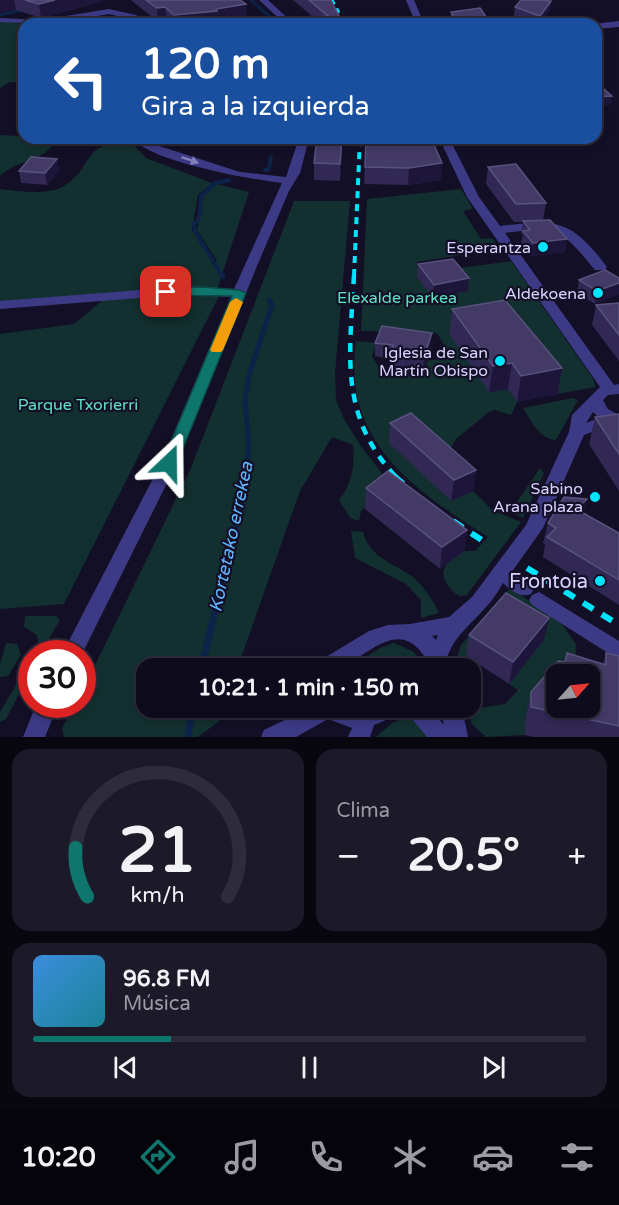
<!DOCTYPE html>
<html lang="es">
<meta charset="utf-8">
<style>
body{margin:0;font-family:"Varela Round",sans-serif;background:#1c1929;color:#f1f3f6;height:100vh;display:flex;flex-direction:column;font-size:22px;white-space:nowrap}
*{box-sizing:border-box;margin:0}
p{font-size:20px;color:#9b9ba3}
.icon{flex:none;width:33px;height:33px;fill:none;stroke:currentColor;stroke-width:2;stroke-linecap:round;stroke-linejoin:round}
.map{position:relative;height:737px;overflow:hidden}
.side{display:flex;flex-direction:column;gap:12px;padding:12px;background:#08060f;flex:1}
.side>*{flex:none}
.hud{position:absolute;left:18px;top:18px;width:584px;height:126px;border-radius:18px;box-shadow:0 3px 9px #0003,0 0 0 2px #2e2b3b;background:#1a4fa0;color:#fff;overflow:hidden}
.needle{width:39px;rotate:63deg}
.buttons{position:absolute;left:546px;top:664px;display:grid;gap:12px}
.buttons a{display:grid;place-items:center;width:54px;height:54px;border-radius:12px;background:#0e0b1c;box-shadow:0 3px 9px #0003,0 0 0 2px #2e2b3b;font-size:30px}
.speed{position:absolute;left:18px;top:640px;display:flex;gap:12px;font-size:30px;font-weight:700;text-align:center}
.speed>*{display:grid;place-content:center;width:78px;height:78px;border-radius:50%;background:#0e0b1c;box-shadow:0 3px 9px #0003,0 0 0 2px #2e2b3b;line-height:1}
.speed .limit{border:9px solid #d22;background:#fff;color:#111}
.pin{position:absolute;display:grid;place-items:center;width:51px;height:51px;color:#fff;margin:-26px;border-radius:12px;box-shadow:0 3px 9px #0006}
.me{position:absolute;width:66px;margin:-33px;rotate:23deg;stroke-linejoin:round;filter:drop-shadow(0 0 4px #0008)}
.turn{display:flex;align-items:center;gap:21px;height:126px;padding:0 24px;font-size:27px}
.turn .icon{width:78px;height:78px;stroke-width:2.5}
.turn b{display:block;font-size:42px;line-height:51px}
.big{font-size:45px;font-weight:700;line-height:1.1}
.side .tile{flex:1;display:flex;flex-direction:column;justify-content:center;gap:9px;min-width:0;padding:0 21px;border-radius:18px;background:#1c1929}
.side .dial{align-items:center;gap:0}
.dial svg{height:156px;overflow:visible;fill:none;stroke:#2e2b3b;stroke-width:7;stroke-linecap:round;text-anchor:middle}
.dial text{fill:#f1f3f6;stroke:none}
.song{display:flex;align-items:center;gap:18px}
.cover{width:72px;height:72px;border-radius:9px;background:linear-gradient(135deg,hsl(210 70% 55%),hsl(190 70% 35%))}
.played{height:6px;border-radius:3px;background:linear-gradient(90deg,#0f766e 25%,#2e2b3b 25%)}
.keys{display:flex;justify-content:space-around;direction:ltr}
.heat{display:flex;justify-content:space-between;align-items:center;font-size:33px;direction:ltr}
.side .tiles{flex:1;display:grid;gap:12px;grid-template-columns:1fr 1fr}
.tile:last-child{grid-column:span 2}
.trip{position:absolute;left:136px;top:658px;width:345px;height:60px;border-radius:18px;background:#0e0b1c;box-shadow:0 3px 9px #0003,0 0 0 2px #2e2b3b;font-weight:700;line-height:60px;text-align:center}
.menu{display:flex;height:96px;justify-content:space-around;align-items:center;background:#06040b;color:#9b9ba3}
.menu .icon{width:42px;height:42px}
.menu .current{color:#0f766e}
.menu b{font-size:27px;color:#f1f3f6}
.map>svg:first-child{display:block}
.green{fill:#12302f}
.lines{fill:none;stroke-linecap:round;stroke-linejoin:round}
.stream-far3{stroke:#0c2248;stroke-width:3}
.stream-far2{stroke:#0c2248;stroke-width:4}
.stream-far1{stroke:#0c2248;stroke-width:5}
.stream{stroke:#0c2248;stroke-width:7}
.minor{fill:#3d3a85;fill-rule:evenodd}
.rail-far3{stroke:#00e5ff;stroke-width:3;stroke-dasharray:5 4.5;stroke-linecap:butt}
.rail-far2{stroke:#00e5ff;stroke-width:4;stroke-dasharray:7 6;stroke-linecap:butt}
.rail-far1{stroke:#00e5ff;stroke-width:4.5;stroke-dasharray:9 8;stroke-linecap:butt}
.rail{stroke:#00e5ff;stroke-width:6;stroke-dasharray:12 10;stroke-linecap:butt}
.wall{fill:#312854}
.shaded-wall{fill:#1d163a}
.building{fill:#433a66;stroke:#5a527e;stroke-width:1.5;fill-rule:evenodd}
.oneway{fill:#837fbc}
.route{fill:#0f766e;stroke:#0a4d48;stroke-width:1.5}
.slow{fill:#f59e0b}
.poi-dot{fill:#00e5ff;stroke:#130f26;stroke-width:2}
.labels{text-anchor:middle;stroke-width:4.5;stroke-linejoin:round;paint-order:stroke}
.poi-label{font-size:16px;fill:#d9d4ff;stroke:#130f26;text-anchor:end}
.park-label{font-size:16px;fill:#5fe0c0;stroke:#130f26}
.water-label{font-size:18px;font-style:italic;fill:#62b6ff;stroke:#130f26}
.near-poi-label{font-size:20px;fill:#d9d4ff;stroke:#130f26;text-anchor:end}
</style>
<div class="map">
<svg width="619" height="737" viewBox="0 0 619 737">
<rect width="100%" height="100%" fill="#130f26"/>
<!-- green -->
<path class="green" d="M0,21L26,24H24V82H10L0,88Z
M0,135L54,138L56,141C44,162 18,159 0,176Z
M129,140L146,158L212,183L198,195L192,230L213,263L217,261L197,230L203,196L217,184L249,192L217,290L0,302V189C18,191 48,196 64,186C96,166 78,145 129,140Z
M461,189L473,209L463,211L481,239L492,238L501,249L416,262L422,273L511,261L594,380L595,387L558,394L502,325L489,392L508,389L517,402L511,415L495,410L489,412L457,438L448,452L451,501L473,491L492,510L521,522L467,595L460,596C451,593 439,577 445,567C448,561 459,556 464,551H475L488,537C413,489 342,441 356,341L377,343L372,356L378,366L424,372L428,360L452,359L437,333L361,331L367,199Z
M294,201H350L335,373L336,400L344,419L361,446L393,488L378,495L361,511L359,521L350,518L339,500C352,485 355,464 353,445L332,437L300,491L237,669H147V708H231L230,713L198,737H64L62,728L74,705H82L83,690L191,468Z
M198,293L220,294L64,604L0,609V334L74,324L104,299Z
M573,398L578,400L556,440C538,438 532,422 523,408Z
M540,468L544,473L523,518L510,512Z
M351,531L363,532C369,555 389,562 407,573C421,581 432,599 439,613L421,618V600L406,584L355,558Z
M510,588L560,621L576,644L575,675H556L525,719V735L486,737L472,724L467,710L505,704L518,690L509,684L544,639L466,656L462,667H454L461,645Z
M25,616H56L60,620L40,654H34L38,642L37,635L24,627Z
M6,643L17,644L21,655L8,676L0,677V664Z
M394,643L414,652L420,660L416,669H348L380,648Z
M31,659V671L6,719L0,722V712Z
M410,716L431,737H376L392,723Z"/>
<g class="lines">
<!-- stream-far3 -->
<path class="stream-far3" d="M251,0L277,23
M0,15L25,9"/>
<!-- stream-far2 -->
<path class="stream-far2" d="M287,143L289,138
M265,170L269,169L271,157
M222,276L195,231L194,224L199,218L201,196L215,183L229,180"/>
<!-- stream-far1 -->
<path class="stream-far1" d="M222,275L223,277
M245,477L249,449L245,399L250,372L272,305L269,300"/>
<!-- stream -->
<path class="stream" d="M201,669L241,506L245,476
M188,736L193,708"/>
<!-- minor -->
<path class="minor" d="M259,0H268L294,24H285Z
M406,0H414L424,24H416Z
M109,9L136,15L149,24H139L130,19L109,14L50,24L0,22V18L41,20Z
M619,21V27L596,29L594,24Z
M131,138H143L150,143L240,172L286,177L299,138H309L300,173L289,191L257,266L177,463L82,654H62L161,463L231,297L190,294L0,309V301L190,286L234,289L282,183C248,179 153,162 131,138Z
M439,138H449L479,197L500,226C557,219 571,219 607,267L605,270H595C561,229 559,225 505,233L614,385L619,384V394L608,395L603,400L608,409L619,415V425L613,424L584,435L543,528L511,573L531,584L534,589L531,594C520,598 511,591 503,583C498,591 493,600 486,607C468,628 450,638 444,669H424L426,659C404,623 379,644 353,661C349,663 345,668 341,669C334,671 324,669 317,669L326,657L369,631L388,625L410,624L449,617L472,597L526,525L569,432L572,415L600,387L467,197ZM593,412L599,418L586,423ZM438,635L436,640L432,636Z
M539,592L619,641V660L532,605L529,600L532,595Z
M36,705H58L45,737H23Z
M309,708H430L444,725L440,708H462L468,737H427L413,720L403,715L400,709L398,715L374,725L370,737H348L352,728L328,719L296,737H261L264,730Z"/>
<!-- rail-far3 -->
<path class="rail-far3" d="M332,0L345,24"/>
<!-- rail-far2 -->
<path class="rail-far2" d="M354,276L360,138"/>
<!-- rail-far1 -->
<path class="rail-far1" d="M354,275C350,353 338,415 396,477"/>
<!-- rail -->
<path class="rail" d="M394,476L409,489
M453,521L483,541
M527,568L619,625"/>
</g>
<!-- wall -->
<path class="wall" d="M0,0H107L41,18L16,10Z
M131,0H240L247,18L218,23V24H171L167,20L158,22Z
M293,0H331L343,24H319V22Z
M551,1L550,10L540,24H534L514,16L515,7Z
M451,12L491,24H452L450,21Z
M317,138H343L340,181L314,180V163Z
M366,138L441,180L408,185L364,184Z
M57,159L59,171L47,185L21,183L19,171Z
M488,167L546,203L543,220L567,239L565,252L531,256L521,243L523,235L521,233L523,222H514L486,184Z
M418,264L469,278L468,291L433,298L417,277Z
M619,278V294L595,304L577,293L579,280Z
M619,303V361L592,325L596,305Z
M452,309L562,368L558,394L517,402L508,389L489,392L449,334Z
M375,343L430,347L423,371L390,366V359L375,356Z
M619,414V491L589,444L595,417Z
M390,423L476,470L473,491L451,501L389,443Z
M366,488L467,530L464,551L440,569L365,509Z
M584,513L619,533V605L543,557L545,544L543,543L548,523Z
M469,635L544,640L509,684L466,656Z
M606,653L619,656V737H534L525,735V720L531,692L564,662L603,664Z"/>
<!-- shaded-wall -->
<path class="shaded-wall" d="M0,0H14L16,10L0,13Z
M55,0H107L41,18L39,4Z
M551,1L550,10L540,24H539L540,16Z
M246,4L247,18L218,23V24H175L174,15Z
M165,7L167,20L158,22L157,8Z
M612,96L611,105L596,106V97Z
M342,138H343L340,181V164Z
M57,159L59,171L47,185L45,173Z
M442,163L441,180L408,185L409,168Z
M567,239L565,252L531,256L533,243Z
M469,278L468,291L433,298L434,285Z
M619,283V294L595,304L597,291Z
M432,333L430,347L423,371L424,357Z
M512,363L508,389L489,392L493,366Z
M562,368L558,394L517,402L521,376Z
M476,470L473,491L451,501L454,480Z
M587,499L582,520L576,509Z
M467,530L464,551L440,569L442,547Z
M549,618L544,640L509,684L513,662Z"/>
<!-- building -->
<path class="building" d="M25,0H55L39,4Z
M146,0H240L246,4L216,9L217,11L174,15L165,7L157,8Z
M309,0H331L343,24H322L319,17L328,16Z
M521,0H541L551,1L540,16L515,7Z
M480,8L491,24H458L451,12Z
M596,82L612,96L596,97Z
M317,138H342L340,164L314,163Z
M366,138H431L442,163L409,168L365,167Z
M31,157L57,159L45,173L19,171Z
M516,164L546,203L516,204L488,167Z
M550,220L567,239L533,243L523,231L530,230L523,221Z
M453,259L469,278L434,285L418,264Z
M605,270L619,278V283L597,291L579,280Z
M505,300L562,368L521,376L512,363L493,366L452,309Z
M619,303V335L596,305Z
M382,326L432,333L424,357L391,352L393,345L375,343Z
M411,413L476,470L454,480L390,423Z
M619,414V454L595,417Z
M388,471L467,530L442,547L366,488Z
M564,497L587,499L576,509L619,533V580L547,537L556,528L548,523Z
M506,593L549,618L513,662L469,635Z
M567,653L606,665V653L619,656V726L531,707V692L558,661L565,662ZM556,675H590V708H556Z"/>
<!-- one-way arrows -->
<defs><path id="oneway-solid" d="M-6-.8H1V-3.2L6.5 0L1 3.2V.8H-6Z" transform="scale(1.5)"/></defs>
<use class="oneway" href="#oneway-solid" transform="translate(190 160) rotate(19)"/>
<!-- route -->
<path class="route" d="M203,287L239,290L246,293L177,463L169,468L162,463L232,296C219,295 166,297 160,292L166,288Z"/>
<!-- slow -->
<path class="slow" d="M236,298L243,302L223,350L221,352H212L210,350L230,302Z"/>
<!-- markers -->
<g class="poi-dot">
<circle cx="543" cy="247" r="6"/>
<circle cx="598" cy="293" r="6"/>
<circle cx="500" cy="361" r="6"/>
<circle cx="595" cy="497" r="6"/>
<circle cx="600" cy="581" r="6"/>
</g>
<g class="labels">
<!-- poi labels -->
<g class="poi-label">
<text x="531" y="253">Esperantza</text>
<text x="586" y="299">Aldekoena</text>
<text x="488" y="358">Iglesia de San<tspan x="488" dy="18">Martín Obispo</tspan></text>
<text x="583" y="494">Sabino<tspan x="583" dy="18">Arana plaza</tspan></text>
</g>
<!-- park labels -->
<g class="park-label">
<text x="397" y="303">Elexalde parkea</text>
<text x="78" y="410">Parque Txorierri</text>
</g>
<!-- water labels -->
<g class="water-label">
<text transform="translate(231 537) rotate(-78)" y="6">Kortetako errekea</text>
</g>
<!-- near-poi labels -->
<g class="near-poi-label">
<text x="588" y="588">Frontoia</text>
</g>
</g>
</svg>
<div class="buttons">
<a><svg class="needle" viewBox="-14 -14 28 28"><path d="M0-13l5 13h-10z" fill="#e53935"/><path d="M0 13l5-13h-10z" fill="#9b9ba3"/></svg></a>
</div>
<div class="speed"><div class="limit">30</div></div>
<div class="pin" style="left:166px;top:292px;background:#d93025"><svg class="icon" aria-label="arrive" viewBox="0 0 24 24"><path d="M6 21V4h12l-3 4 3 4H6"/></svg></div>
<svg class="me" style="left:169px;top:463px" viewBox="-20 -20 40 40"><path d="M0-17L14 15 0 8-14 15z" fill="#0f766e" stroke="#fff" stroke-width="4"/></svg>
<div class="trip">10:21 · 1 min · 150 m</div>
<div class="hud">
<div class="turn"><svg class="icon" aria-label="left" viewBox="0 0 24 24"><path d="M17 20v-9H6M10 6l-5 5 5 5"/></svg><div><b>120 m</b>Gira a la izquierda</div></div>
</div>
</div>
<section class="side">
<div class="tiles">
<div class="tile dial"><svg viewBox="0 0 100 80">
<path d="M14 69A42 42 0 1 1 86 69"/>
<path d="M14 69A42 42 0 0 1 8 44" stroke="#0f766e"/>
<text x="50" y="56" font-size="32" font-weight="700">21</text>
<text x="50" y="72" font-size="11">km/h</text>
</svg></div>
<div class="tile"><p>Clima</p>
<div class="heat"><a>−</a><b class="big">20.5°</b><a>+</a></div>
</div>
<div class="tile">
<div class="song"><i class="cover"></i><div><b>96.8 FM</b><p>Música</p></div></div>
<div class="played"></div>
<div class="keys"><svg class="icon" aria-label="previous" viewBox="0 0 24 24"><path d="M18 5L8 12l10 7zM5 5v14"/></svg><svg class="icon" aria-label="pause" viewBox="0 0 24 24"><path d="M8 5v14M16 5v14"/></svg><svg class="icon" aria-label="next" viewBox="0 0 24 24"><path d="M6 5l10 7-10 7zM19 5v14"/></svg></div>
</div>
</div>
</section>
<nav class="menu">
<b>10:20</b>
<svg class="icon current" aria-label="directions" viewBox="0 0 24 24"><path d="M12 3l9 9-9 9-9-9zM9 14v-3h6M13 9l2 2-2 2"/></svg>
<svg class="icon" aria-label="music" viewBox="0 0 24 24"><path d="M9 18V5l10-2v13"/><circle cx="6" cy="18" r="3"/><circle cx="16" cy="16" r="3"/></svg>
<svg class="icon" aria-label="phone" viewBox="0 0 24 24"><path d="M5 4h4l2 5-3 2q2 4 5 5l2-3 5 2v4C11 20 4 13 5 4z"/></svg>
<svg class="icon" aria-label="climate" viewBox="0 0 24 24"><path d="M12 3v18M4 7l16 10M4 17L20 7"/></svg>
<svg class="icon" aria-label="car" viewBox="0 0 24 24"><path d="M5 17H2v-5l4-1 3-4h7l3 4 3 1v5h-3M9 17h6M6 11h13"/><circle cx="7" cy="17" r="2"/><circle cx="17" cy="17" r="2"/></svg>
<svg class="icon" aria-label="filters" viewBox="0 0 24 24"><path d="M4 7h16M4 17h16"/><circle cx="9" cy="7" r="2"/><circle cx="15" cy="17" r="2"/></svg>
</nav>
